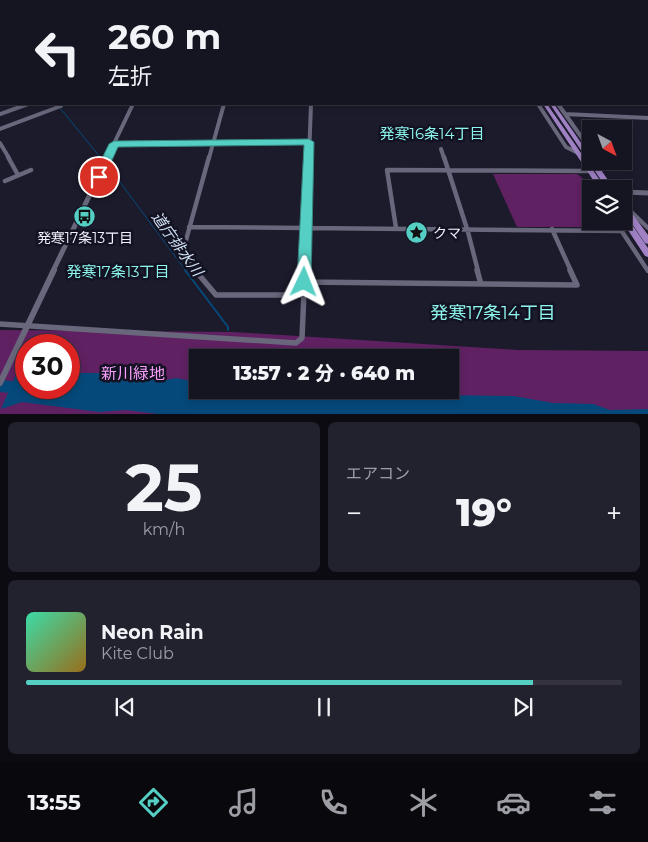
<!DOCTYPE html>
<html lang="ja">
<meta charset="utf-8">
<style>
body{margin:0;font-family:Montserrat,"Noto Sans JP",sans-serif;background:#22212e;color:#f1f3f6;height:100vh;display:flex;flex-direction:column;font-size:19px;white-space:nowrap}
*{box-sizing:border-box;margin:0}
p{font-size:16px;color:#9d9ea5}
.icon{flex:none;width:28px;height:28px;fill:none;stroke:currentColor;stroke-width:2;stroke-linecap:round;stroke-linejoin:round}
.map{position:relative;height:414px;overflow:hidden}
.side{display:flex;flex-direction:column;gap:8px;padding:8px;background:#0c0b12;flex:1}
.side>*{flex:none}
.top-card{position:absolute;left:0px;top:0px;width:649px;height:105px;box-shadow:0 2px 8px #0003,0 0 0 1px #34333f;background:#151421;color:#f1f3f6;overflow:hidden}
.needle{width:32px;rotate:139deg}
.tools{position:absolute;left:582px;top:120px;display:grid;gap:10px}
.tools a{display:grid;place-items:center;width:50px;height:50px;border-radius:0px;background:#151421;box-shadow:0 2px 8px #0003,0 0 0 1px #34333f;font-size:25px}
.speed{position:absolute;left:15px;top:334px;display:flex;gap:10px;font-size:25px;font-weight:700;text-align:center}
.speed>*{display:grid;place-content:center;width:65px;height:65px;border-radius:50%;background:#151421;box-shadow:0 2px 8px #0003,0 0 0 1px #34333f;line-height:1}
.speed .limit{border:8px solid #d22;background:#fff;color:#111}
.pin{position:absolute;display:grid;place-items:center;width:42px;height:42px;color:#fff;margin:-21px;border:2px solid #fff;border-radius:50%;box-shadow:0 1px 5px #0007}
.me{position:absolute;width:55px;margin:-28px;rotate:2deg;stroke-linejoin:round;filter:drop-shadow(0 0 4px #0008)}
.turn{display:flex;align-items:center;gap:18px;height:105px;padding:0 25px;font-size:22px}
.turn .icon{width:65px;height:65px;stroke-width:2.5}
.turn b{display:block;font-size:35px;line-height:42px}
.big{font-size:38px;font-weight:800;line-height:1.1}
.side .tile{flex:1;display:flex;flex-direction:column;justify-content:center;gap:8px;min-width:0;padding:0 18px;border-radius:8px;background:#22212e}
.side .dial{align-items:center;gap:0}
.dial b{font-size:65px;line-height:1}
.song{display:flex;align-items:center;gap:15px}
.cover{width:60px;height:60px;border-radius:8px;background:linear-gradient(135deg,hsl(160 70% 55%),hsl(40 70% 35%))}
.played{height:5px;border-radius:2px;background:linear-gradient(90deg,#55cec4 85%,#34333f 85%)}
.keys{display:flex;justify-content:space-around;direction:ltr}
.heat{display:flex;justify-content:space-between;align-items:center;font-size:28px;direction:ltr}
.side .tiles{flex:1;display:grid;gap:8px;grid-template-columns:1fr 1fr}
.tile:last-child{grid-column:span 2}
.trip{position:absolute;left:189px;top:349px;width:270px;height:50px;border-radius:0px;background:#151421;box-shadow:0 2px 8px #0003,0 0 0 1px #34333f;font-weight:800;line-height:50px;text-align:center}
.dock{display:flex;height:80px;justify-content:space-around;align-items:center;background:#08080d;color:#9d9ea5}
.dock .icon{width:35px;height:35px}
.dock .selected{color:#55cec4}
.dock b{font-size:22px;color:#f1f3f6}
.map>svg:first-child{display:block}
.green{fill:#602162;fill-rule:evenodd}
.water{fill:#05497a}
.lines{fill:none;stroke-linecap:round;stroke-linejoin:round}
.stream-far1{stroke:#05497a;stroke-width:1}
.stream{stroke:#05497a;stroke-width:2}
.river{fill:#05497a;fill-rule:evenodd}
.minor-far3{stroke:#68677b;stroke-width:2.5}
.minor-far2{stroke:#68677b;stroke-width:4}
.minor-far1{stroke:#68677b;stroke-width:4.5}
.minor{stroke:#68677b;stroke-width:5.5}
.tertiary-far2{stroke:#68677b;stroke-width:4}
.tertiary-far1{stroke:#68677b;stroke-width:5}
.tertiary{stroke:#68677b;stroke-width:6}
.primary{fill:#a082c4;fill-rule:evenodd}
.route{fill:#55cec4;stroke:#37867f}
.labels{text-anchor:middle;stroke-width:5;stroke-linejoin:round;paint-order:stroke}
.poi-label{font-size:14px;fill:#f2f2fe;stroke:#131222;text-anchor:start}
.neighbourhood-label{font-size:15px;fill:#8df7ed;stroke:#131222}
.water-label{font-size:15px;font-style:italic;fill:#cfe1f3;stroke:#131222}
.near-park-label{font-size:16px;fill:#f99efa;stroke:#131222}
.near-neighbourhood-label{font-size:18px;fill:#8df7ed;stroke:#131222}
</style>
<div class="map">
<svg width="648" height="415" viewBox="0 0 648 415">
<rect width="100%" height="100%" fill="#1c1b2c"/>
<!-- green -->
<path class="green" d="M493,174H577C594,184 591,204 591,221H610L612,225L610,227H517Z
M0,330L233,332L518,350L648,351V414L0,415ZM26,345H69V388H26ZM198,358H450V390H198Z"/>
<!-- water -->
<path class="water" d="M21,363L26,367V388H69V373H141L157,382L176,378L197,382L198,390H315L317,394L336,391L376,397L402,392L441,395L514,396L553,403L593,404L610,410L648,409V414L166,415L126,410L99,412L22,402L1,409Z"/>
<g class="lines">
<!-- stream-far1 -->
<path class="stream-far1" d="M60,108L100,157
M111,170L186,271"/>
<!-- stream -->
<path class="stream" d="M185,270L228,327V330"/>
<!-- river -->
<path class="river" d="M0,380L20,382L24,384L26,388L24,392L20,394L0,392Z"/>
<!-- minor-far3 -->
<path class="minor-far3" d="M471,1L473,0"/>
<!-- minor-far2 -->
<path class="minor-far2" d="M538,104L566,147L578,153
M558,104L587,145L584,150
M0,114L28,104
M565,114L648,118
M0,129L61,106
M0,143L9,158
M114,144L309,142
M441,149L444,158
M209,158L224,104
M309,158L311,104"/>
<!-- minor-far1 -->
<path class="minor-far1" d="M8,157L18,175
M444,157L468,232L478,271
M5,181L31,170
M624,205L648,228
M615,221L648,271
M189,227L622,231
M396,228L387,170L590,171
M552,229L571,271
M196,271L184,256L183,251L209,157
M305,271L309,157"/>
<!-- minor -->
<path class="minor" d="M195,270L216,295H304
M477,270L481,284
M304,282L577,285L570,270
M0,324L296,343L302,338L305,270"/>
<!-- tertiary-far2 -->
<path class="tertiary-far2" d="M107,158L133,104"/>
<!-- tertiary-far1 -->
<path class="tertiary-far1" d="M624,192L648,193
M53,271L108,157"/>
<!-- tertiary -->
<path class="tertiary" d="M0,383L54,270"/>
<!-- primary -->
<path class="primary" d="M477,0H481L482,1H478Z
M543,104H547L606,189H599Z
M550,104H554L591,157V161H595L614,189H607Z
M624,205H626L648,235V244L645,243L624,212Z
M624,215L626,216L648,248V257L645,256L622,221H624Z"/>
</g>
<!-- route -->
<path class="route" d="M309,139L314,142L311,282L309,286L304,288L299,286L297,282L304,145L118,147L103,180H95L93,177L109,144L114,141Z"/>
<!-- icons -->
<defs>
<symbol id="bus-disc" viewBox="-11 -11 22 22"><circle r="9.5" fill="#55cec4" stroke="#131222"/><path d="M-5-6H5V4H4V6H2V4H-2V6H-4V4H-5ZM-3.5-4V0h7V-4ZM-3.5 1.2v1.5H-2V1.2ZM2 1.2v1.5H3.5V1.2Z" fill="#111"/></symbol>
<symbol id="sight-disc" viewBox="-11 -11 22 22"><circle r="9.5" fill="#55cec4" stroke="#131222"/><path d="M0-6L1.8-2.2L6-1.7L2.9 1.2L3.7 5.4L0 3.3L-3.7 5.4L-2.9 1.2L-6-1.7L-1.8-2.2Z" fill="#111"/></symbol>
</defs>
<g fill-rule="evenodd">
<use href="#bus-disc" x="72" y="204" width="25" height="25"/>
<use href="#sight-disc" x="404" y="220" width="25" height="25"/>
</g>
<g class="labels">
<!-- poi labels -->
<g class="poi-label">
<text x="433" y="238">クマ</text>
<text x="85" y="243" text-anchor="middle">発寒17条13丁目</text>
</g>
<!-- neighbourhood labels -->
<g class="neighbourhood-label">
<text x="432" y="139">発寒16条14丁目</text>
<text x="118" y="277">発寒17条13丁目</text>
</g>
<!-- water labels -->
<g class="water-label">
<text transform="translate(177 244) rotate(54)" y="5">道庁排水川</text>
</g>
<!-- near-park labels -->
<g class="near-park-label">
<text x="133" y="379">新川緑地</text>
</g>
<!-- near-neighbourhood labels -->
<g class="near-neighbourhood-label">
<text x="493" y="319">発寒17条14丁目</text>
</g>
</g>
</svg>
<div class="tools">
<a><svg class="needle" viewBox="-14 -14 28 28"><path d="M0-13l5 13h-10z" fill="#e53935"/><path d="M0 13l5-13h-10z" fill="#9d9ea5"/></svg></a>
<a><svg class="icon" aria-label="layers" viewBox="0 0 24 24"><path d="M12 4l9 5-9 5-9-5zM3 14l9 5 9-5"/></svg></a>
</div>
<div class="speed"><div class="limit">30</div></div>
<div class="pin" style="left:99px;top:177px;background:#d93025"><svg class="icon" aria-label="arrive" viewBox="0 0 24 24"><path d="M6 21V4h12l-3 4 3 4H6"/></svg></div>
<svg class="me" style="left:304px;top:282px" viewBox="-20 -20 40 40"><path d="M0-17L14 15 0 8-14 15z" fill="#55cec4" stroke="#fff" stroke-width="4"/></svg>
<div class="trip">13:57 · 2 分 · 640 m</div>
<div class="top-card">
<div class="turn"><svg class="icon" aria-label="left" viewBox="0 0 24 24"><path d="M17 20v-9H6M10 6l-5 5 5 5"/></svg><div><b>260 m</b>左折</div></div>
</div>
</div>
<section class="side">
<div class="tiles">
<div class="tile dial"><b>25</b><p>km/h</p></div>
<div class="tile"><p>エアコン</p>
<div class="heat"><a>−</a><b class="big">19°</b><a>+</a></div>
</div>
<div class="tile">
<div class="song"><i class="cover"></i><div><b>Neon Rain</b><p>Kite Club</p></div></div>
<div class="played"></div>
<div class="keys"><svg class="icon" aria-label="previous" viewBox="0 0 24 24"><path d="M18 5L8 12l10 7zM5 5v14"/></svg><svg class="icon" aria-label="pause" viewBox="0 0 24 24"><path d="M8 5v14M16 5v14"/></svg><svg class="icon" aria-label="next" viewBox="0 0 24 24"><path d="M6 5l10 7-10 7zM19 5v14"/></svg></div>
</div>
</div>
</section>
<nav class="dock">
<b>13:55</b>
<svg class="icon selected" aria-label="directions" viewBox="0 0 24 24"><path d="M12 3l9 9-9 9-9-9zM9 14v-3h6M13 9l2 2-2 2"/></svg>
<svg class="icon" aria-label="music" viewBox="0 0 24 24"><path d="M9 18V5l10-2v13"/><circle cx="6" cy="18" r="3"/><circle cx="16" cy="16" r="3"/></svg>
<svg class="icon" aria-label="phone" viewBox="0 0 24 24"><path d="M5 4h4l2 5-3 2q2 4 5 5l2-3 5 2v4C11 20 4 13 5 4z"/></svg>
<svg class="icon" aria-label="climate" viewBox="0 0 24 24"><path d="M12 3v18M4 7l16 10M4 17L20 7"/></svg>
<svg class="icon" aria-label="car" viewBox="0 0 24 24"><path d="M5 17H2v-5l4-1 3-4h7l3 4 3 1v5h-3M9 17h6M6 11h13"/><circle cx="7" cy="17" r="2"/><circle cx="17" cy="17" r="2"/></svg>
<svg class="icon" aria-label="filters" viewBox="0 0 24 24"><path d="M4 7h16M4 17h16"/><circle cx="9" cy="7" r="2"/><circle cx="15" cy="17" r="2"/></svg>
</nav>
